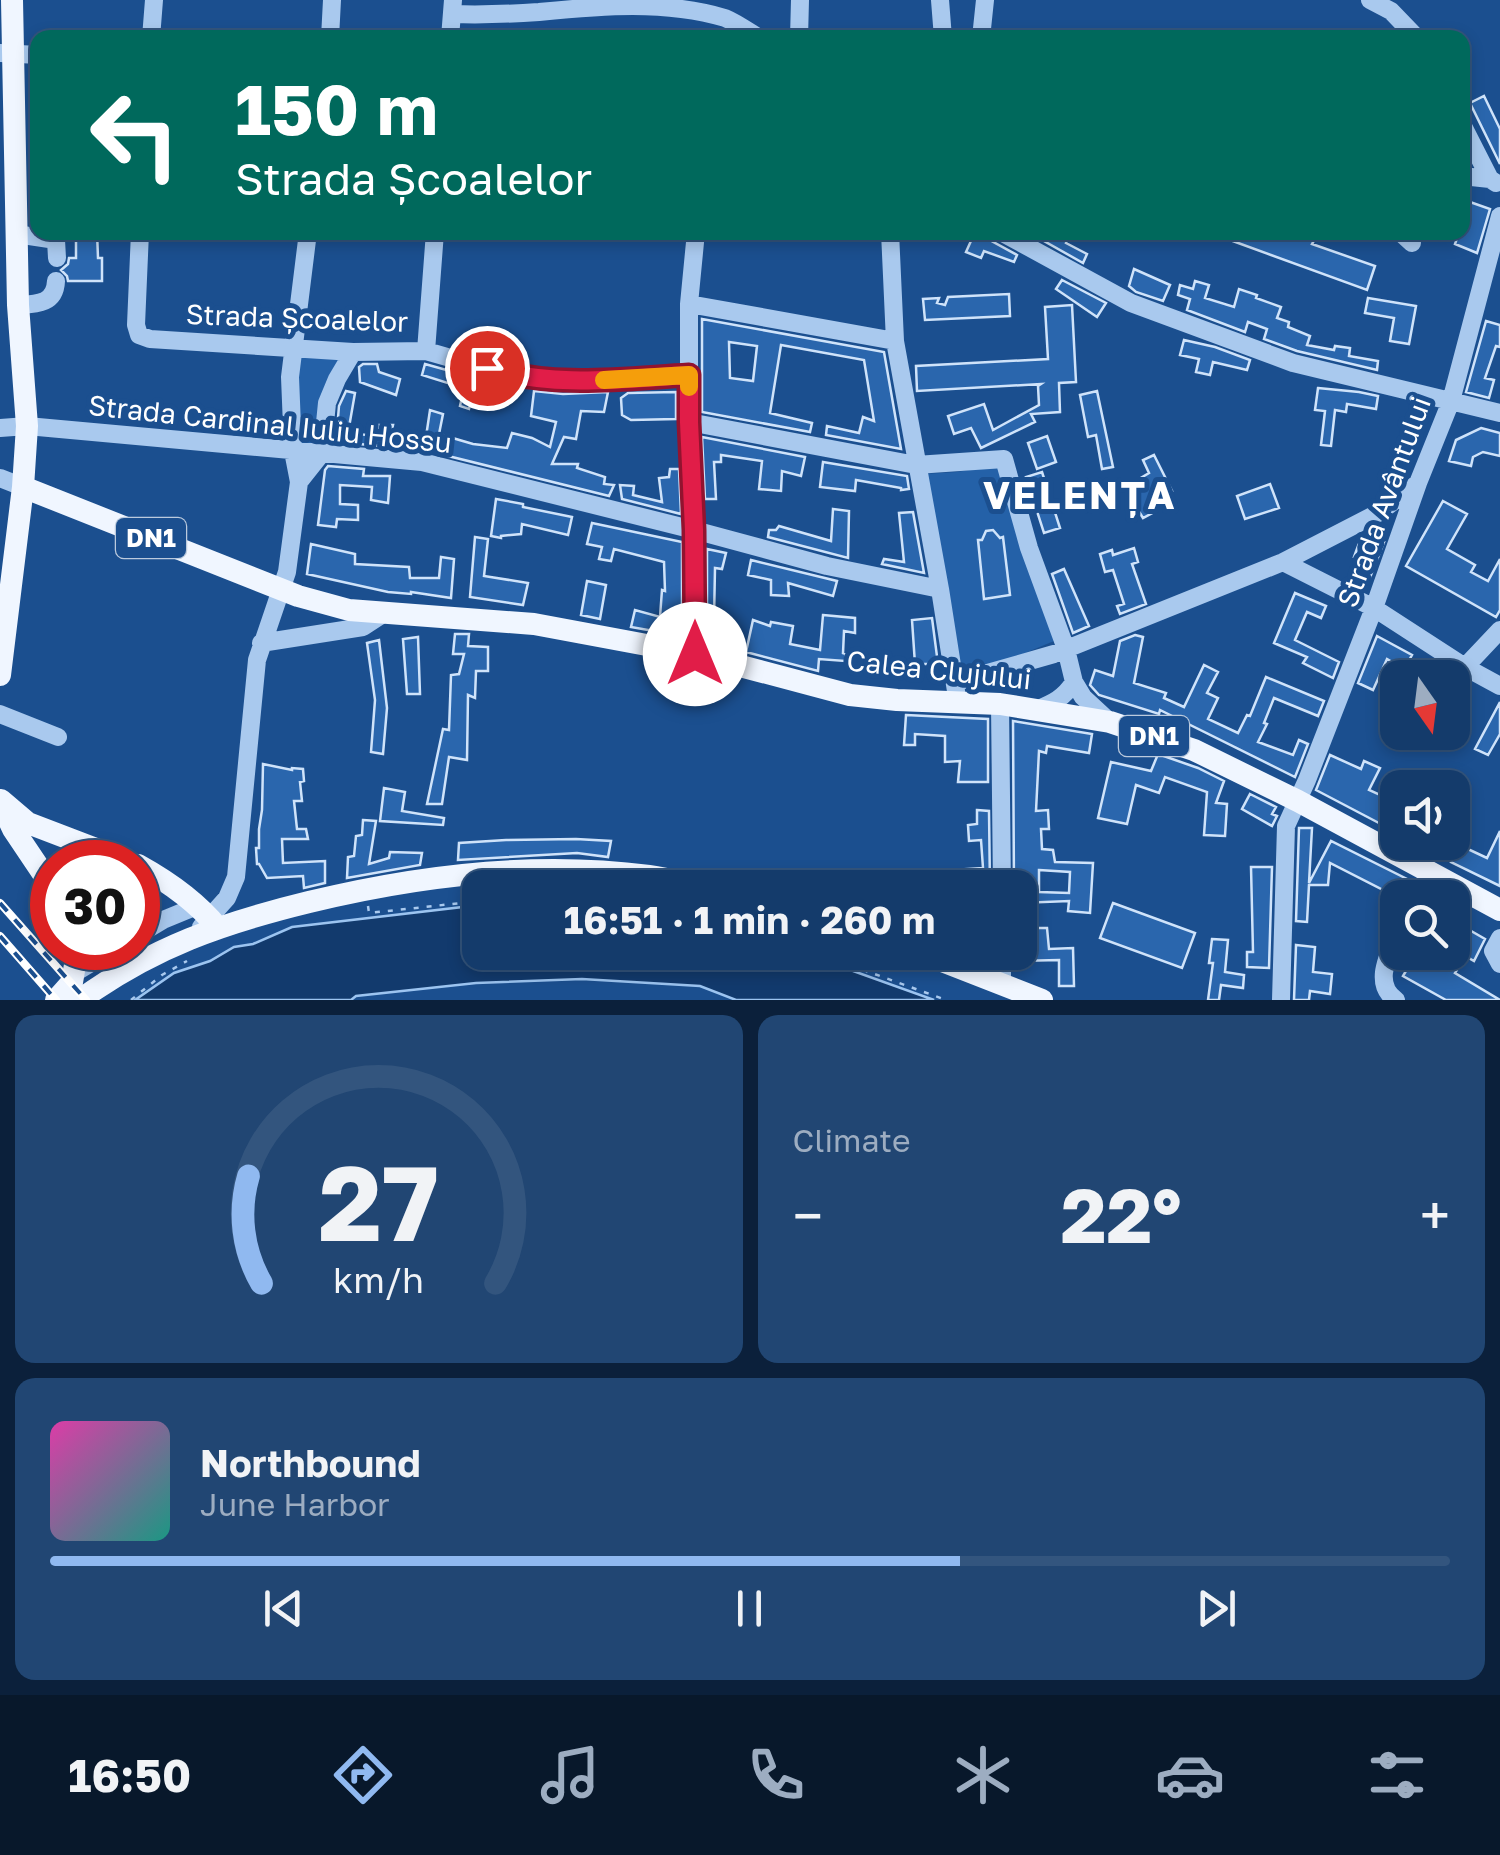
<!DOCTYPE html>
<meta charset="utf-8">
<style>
body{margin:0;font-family:"Golos Text",sans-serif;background:#214673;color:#f1f3f6;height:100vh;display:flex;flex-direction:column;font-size:38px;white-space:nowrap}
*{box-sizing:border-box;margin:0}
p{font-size:32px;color:#9dadc1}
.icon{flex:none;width:55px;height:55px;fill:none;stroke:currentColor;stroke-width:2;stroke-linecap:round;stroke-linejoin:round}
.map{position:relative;height:1000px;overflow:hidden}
.drawer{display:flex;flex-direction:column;gap:15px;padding:15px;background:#0b203b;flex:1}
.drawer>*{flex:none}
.guide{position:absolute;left:30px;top:30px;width:1440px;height:210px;border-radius:20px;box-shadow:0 5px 15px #0003,0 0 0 2px #33557e;background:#00695c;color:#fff;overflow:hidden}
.needle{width:65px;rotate:166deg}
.fabs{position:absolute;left:1380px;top:660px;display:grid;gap:20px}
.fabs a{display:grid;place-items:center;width:90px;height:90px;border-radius:20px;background:#143b6b;box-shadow:0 5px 15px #0003,0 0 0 2px #33557e;font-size:50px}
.speed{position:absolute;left:30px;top:840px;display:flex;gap:20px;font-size:50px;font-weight:700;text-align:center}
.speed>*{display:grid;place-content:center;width:130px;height:130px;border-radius:50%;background:#143b6b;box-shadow:0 5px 15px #0003,0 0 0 2px #33557e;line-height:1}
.speed .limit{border:15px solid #d22;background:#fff;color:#111}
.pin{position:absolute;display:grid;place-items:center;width:85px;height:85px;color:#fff;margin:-42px;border:5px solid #fff;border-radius:50%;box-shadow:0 2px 10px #0007}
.me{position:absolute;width:110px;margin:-55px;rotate:0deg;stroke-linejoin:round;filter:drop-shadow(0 0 8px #0008)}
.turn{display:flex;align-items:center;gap:35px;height:210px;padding:0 40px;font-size:45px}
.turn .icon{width:130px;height:130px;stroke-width:2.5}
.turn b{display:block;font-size:70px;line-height:85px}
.big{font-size:75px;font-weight:700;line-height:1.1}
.drawer .card{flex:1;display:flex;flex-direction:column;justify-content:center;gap:15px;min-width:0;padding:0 35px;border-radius:20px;background:#214673}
.drawer .dial{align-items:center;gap:0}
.dial svg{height:260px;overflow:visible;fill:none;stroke:#33557e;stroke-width:7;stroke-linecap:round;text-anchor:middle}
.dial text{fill:#f1f3f6;stroke:none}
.song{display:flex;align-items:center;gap:30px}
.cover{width:120px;height:120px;border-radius:15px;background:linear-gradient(135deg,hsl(320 70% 55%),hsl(170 70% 35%))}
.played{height:10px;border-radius:5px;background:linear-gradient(90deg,#90b9f0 65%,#33557e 65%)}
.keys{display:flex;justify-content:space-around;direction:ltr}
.heat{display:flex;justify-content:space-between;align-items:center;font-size:55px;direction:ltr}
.drawer .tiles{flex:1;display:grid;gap:15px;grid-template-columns:1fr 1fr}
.card:last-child{grid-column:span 2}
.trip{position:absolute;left:462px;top:870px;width:575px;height:100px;border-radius:20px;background:#143b6b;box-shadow:0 5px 15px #0003,0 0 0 2px #33557e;font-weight:700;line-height:100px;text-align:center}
.menu{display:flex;height:160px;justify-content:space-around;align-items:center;background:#08182b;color:#9dadc1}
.menu .icon{width:70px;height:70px}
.menu .current{color:#90b9f0}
.menu b{font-size:45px;color:#f1f3f6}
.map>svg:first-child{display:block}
.green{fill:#2461a8}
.water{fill:#123a6d;stroke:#9cc4f0;stroke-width:2.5}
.building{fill:#2a66ad;stroke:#cfe3fa;stroke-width:2.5;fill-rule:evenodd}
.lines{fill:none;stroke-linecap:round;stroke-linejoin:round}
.path{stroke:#a9c9ee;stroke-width:2.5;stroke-dasharray:5 8;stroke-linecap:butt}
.minor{stroke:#a9c9ee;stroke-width:18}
.major{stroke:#f0f6ff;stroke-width:22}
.rail-casing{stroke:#fff;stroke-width:8}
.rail{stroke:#1b4f8f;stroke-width:4;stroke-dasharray:11;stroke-linecap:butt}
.route-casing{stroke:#92132f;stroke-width:25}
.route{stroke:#e11d48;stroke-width:18}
.slow{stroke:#f59e0b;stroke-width:18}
.labels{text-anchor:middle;stroke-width:10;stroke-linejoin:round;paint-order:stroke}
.shield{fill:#1b4f8f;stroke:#bbcadd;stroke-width:2.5}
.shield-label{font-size:25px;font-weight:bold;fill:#fff}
.street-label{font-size:28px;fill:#fff;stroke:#1b4f8f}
.district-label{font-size:38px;font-weight:bold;letter-spacing:2.5px;fill:#fff;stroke:#1b4f8f}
</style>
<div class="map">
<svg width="1500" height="1000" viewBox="0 0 1500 1000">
<rect width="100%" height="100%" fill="#1b4f8f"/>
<!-- green -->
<path class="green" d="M292,349L353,352L337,379L322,453L293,451Z
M1000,465L1054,641L974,674L961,667L924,474L957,472Z"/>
<!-- water -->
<path class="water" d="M480,905V952L803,953L934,1000H736L700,986L582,979L476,983L356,996L351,1000H135L174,973L210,961L234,947L253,944L292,927Z"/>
<!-- building -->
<path class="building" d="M1484,96L1500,129V164L1470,103Z
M1470,202L1490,209L1477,253L1455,244L1459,232H1462V222Z
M76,232H97L98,258H102V281H68L67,276L61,270L68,264L69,258H76Z
M975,232L1017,255L1014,262L984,251L981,258L966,252Z
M1028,232H1062L1069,236L1066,243L1087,254L1083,263Z
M1208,232H1319L1312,244L1375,266L1367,290Z
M1134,269L1170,285L1163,301L1136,292L1129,286Z
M1062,280L1106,303L1097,317L1056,289Z
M1195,281L1209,285L1205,298L1234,307L1239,289L1257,295L1256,298L1281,307L1277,318L1289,322L1288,327L1310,336L1307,345L1334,350L1335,346L1350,348L1349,356L1378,361L1377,370L1297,351L1264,339L1267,329L1248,322L1245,332L1187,310L1190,299L1178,295L1180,285L1193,289Z
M1009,294L1010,316L925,320L923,299L939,298L937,303L945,305L948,297Z
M1368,298L1416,306L1409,344L1390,341L1394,318L1365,313Z
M1072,305L1076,382L1059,383L1060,412L1031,414L1035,422L981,448L971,428L954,434L948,416L984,404L993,430L1039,405L1038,386L1041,384L917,391L916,366L1048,359L1045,307Z
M702,319L884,352L901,449L826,435L827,426L859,433L863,417L874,421L864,360L781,345L770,413L812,423L810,432L702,412ZM729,342L757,346L753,381L730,378Z
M1486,321L1500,325V347L1496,346L1485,378L1494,380L1489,398L1466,392Z
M1184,340L1215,347L1250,360L1247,370L1213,362L1210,375L1196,372L1199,359L1180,355Z
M363,364H377L379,372L400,379L396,395L360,382L359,367Z
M425,364L493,383L492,386L476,382L469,409L460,406L464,388L422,375Z
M1318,388L1359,392L1378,396L1376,409L1347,404L1346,412L1335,410L1331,446L1321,445L1325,411L1315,410Z
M346,391L355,393L348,433L376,436L379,425H393L390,439L404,440V448L336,442L339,406Z
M534,391L563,394L608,392L604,412L581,411L576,439L564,437L552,464H578L577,468L605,477L604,484L614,485L609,496L424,450L430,410L443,414L439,434L473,444L507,448L512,433L532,438L550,447L556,422L531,416Z
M1097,391L1113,467L1102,469L1096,435L1088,437L1080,395Z
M676,392V419L631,420L622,415L621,398L628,393Z
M1481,428L1500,433V456L1483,452L1473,457L1471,466L1449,461L1456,440Z
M1047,436L1056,462L1037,469L1028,443Z
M702,437L805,457L801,476L782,471L781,491L759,489L762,461L721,455V462H714L716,499H705Z
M1154,455L1172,491L1150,502L1156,511L1143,518L1130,497L1134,494L1129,485L1149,473L1143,460Z
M823,462L907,476L909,489L901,490V488L856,480L855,491L820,487Z
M328,466L364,469L363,476H390L388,503L371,500L372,487L340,485V504L358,505V520L337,519L336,527L318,525L325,470Z
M670,469H679L681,514L622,499L620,485L634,486L633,495L662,502L659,478L669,477Z
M1042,472L1060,528L1044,533L1026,477Z
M1270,484L1279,508L1245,519L1237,496Z
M496,499L523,504V507L572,517L568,535L522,524L521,534L501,536V538L491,536Z
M1443,501L1467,514L1447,549L1475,565L1471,572L1488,581L1500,559V610L1496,617L1406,566Z
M833,509L849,511L848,558L768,537L769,530H776L779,526L831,541Z
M913,512L924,573L882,564L884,559L904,562L899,513Z
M592,523L682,542V636L631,627L635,610L660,617L662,590L665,591L664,562L614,549L611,561L599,559L602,547L587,544Z
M993,530L1000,538L1003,537L1010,595L984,599L978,540H982L986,531Z
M1362,535L1384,542L1367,585L1354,579L1363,560L1354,557Z
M475,537L488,539L484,576L528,583L523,605L470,597Z
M311,544L355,554V564L409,567L410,578H439L441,557L454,559L451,598L411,592V594L388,592L307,574Z
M1134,548L1138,562L1132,564L1146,604L1120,614L1117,606L1124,604L1113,570L1105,572L1100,554L1112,550L1113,555Z
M707,549L726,553L722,569L715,568L714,620H707Z
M751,560L837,581L833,596L788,583L789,596L771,595V580L748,575Z
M1064,569L1089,626L1073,633L1052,574Z
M587,581L606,585L600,619L581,615Z
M1295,593L1326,606L1321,618L1307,612L1295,640L1339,662L1333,678L1303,663L1307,657L1274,643Z
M823,615L855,618V633L844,631L843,653L846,654L845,661L819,659L818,671L746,652L753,620L770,626L771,622L793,626L790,644L820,650Z
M932,618L938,664H915L912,620Z
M455,634H469L468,646L488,647V671H476L475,698L468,695L467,760L449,757L442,804H427L443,729L449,730L451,675L459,674L464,654H453Z
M1135,635L1143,637L1134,683L1166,693L1164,698L1184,707L1204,665L1218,672L1207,693L1218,698L1208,719L1238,733L1247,715L1250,716L1266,677L1324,701L1318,716L1274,698L1264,723L1267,724L1258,742L1293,755L1299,740L1308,744L1295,777L1160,710L1159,714L1099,695L1090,685L1095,670L1113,676L1120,641Z
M1377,636L1412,655L1404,669L1387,659L1373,690L1358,683Z
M418,637L420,694H407L403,639Z
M379,640L387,708L383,754L371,752L375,700L367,643Z
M1500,702V734L1488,755L1475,749Z
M906,715L988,719V782H958L960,761L945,762V736L915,734V745H904Z
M1013,721L1092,734L1089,753L1047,746L1046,753L1039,751L1036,811L1048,810L1049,829H1041L1042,849L1053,850L1055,862L1093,863L1090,913L1068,911L1069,901L1020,903V888H1014ZM1039,870L1070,872L1069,893L1039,892Z
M1158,754L1198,768L1224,781L1216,803L1227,804L1225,836L1204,835L1207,792L1165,777L1159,793L1136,785L1127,824L1098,818L1111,762L1151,771Z
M1330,755L1361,769L1364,761L1380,768L1369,790L1398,803V833L1316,790Z
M263,764L292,770V768L303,769L304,781L300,782L302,801H294L297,829H306L308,839H282L283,863L325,861V883L304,888L303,876L267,878L259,864H257L256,848H259V829L262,810Z
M384,788L405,792L402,811L444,818L443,825L380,821Z
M1250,794L1276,807L1272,814L1277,816L1272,826L1242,809Z
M977,810L989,811L990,888H956L954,870L983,868L981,840L969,841L968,825L977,824Z
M363,820L376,821L369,864L389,858L390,852L422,853L420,865L347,878L348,857L354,856L356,836L362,835Z
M1299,828H1312L1309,883L1331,841L1407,879L1397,897L1330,863L1328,885H1309L1307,922L1296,921Z
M1500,831V886L1451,862L1452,859L1418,842H1453L1487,858Z
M576,839L611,841L608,857L577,853L458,860L459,843L506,840Z
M1251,867H1272L1269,968L1247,967V952H1253Z
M1113,903L1195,933L1182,968L1100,938Z
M1020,919L1031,928H1047L1049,949L1073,948L1074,986H1059V960L1014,961V952H1020Z
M1452,920L1485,939L1474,961L1465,956L1455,973L1500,1000H1446L1403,976L1417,952L1442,965L1449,952H1452Z
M1212,939L1228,940L1225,972L1244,975L1243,988L1221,985L1219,1000H1208L1213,963H1209Z
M1296,945L1315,947L1313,972L1332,974L1330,994L1310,991L1309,1000H1294Z"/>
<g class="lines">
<!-- path -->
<path class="path" d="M368,906L369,913L480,901
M814,952L946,1000
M871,952L907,964
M131,1000L162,975L187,961"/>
<!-- minor -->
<path class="minor" d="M940,0L943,38
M1370,0L1391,11L1417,38
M452,14C481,15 510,14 539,12C601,6 665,0 725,18C737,23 748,31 759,38
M151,38L154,0
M330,38L332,0
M450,38L453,0
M799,38L800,0
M981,38L985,0
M0,53L38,55
M1462,124L1490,179
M1462,176L1490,179L1496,183
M140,232L136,325L139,335L150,339L353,352L426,351L517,377L563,382L689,375
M890,232L895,341L940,589L956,691
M1001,232L1131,303L1293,363L1500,413
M1400,232L1412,243
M16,234L56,240L57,258
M689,304L895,341
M18,305C37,304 55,304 56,281
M426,351L435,232
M689,422L916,465L1004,459L1029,548L1066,649L1074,682L1083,697L1110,722
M0,428L27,426L422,462L694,530L827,566L940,589
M0,478L23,487
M299,482L322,453L327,403L337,379L353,352
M1283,562L1374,608L1465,667L1500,686
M261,643L363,627L386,612
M695,654L694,530L689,422V304L696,232
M1465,667L1500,630
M956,682L1054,654L1283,562L1378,513L1417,484
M1000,704L1002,888
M1036,710C1053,703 1064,698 1074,682
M0,714L58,737
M1415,898L1431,871
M201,927L227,898L236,877L257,660L287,572L299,482L293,451L290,377L308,232
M138,935L163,920L197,906
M1500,938L1493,951L1500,964
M1002,952V985
M76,972L116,948
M1281,1000L1286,826L1307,780L1374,608L1418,483L1451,401L1500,216
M1396,1000C1372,984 1389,954 1398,931"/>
<!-- major -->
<path class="major" d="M23,487L298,596L349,610L534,624L695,654L850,695L897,700L1000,704L1110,722L1194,750L1298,801L1500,910
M0,675L23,487L27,426L18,305L12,0
M1,800L28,823L130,862
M2,806L13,829L52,887
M138,865C167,881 197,902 218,928
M919,952L1042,1000
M56,1000L72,982L78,948
M80,1000C153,947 223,923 309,902C420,875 535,861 649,876C669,879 689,884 709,888"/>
<defs>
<path id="rail" d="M0,903L86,1000
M0,936L56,1000"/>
</defs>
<!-- rail casing -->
<use href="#rail" class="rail-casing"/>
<!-- rail -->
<use href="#rail" class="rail"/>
</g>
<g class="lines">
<defs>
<path id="route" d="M487,368C557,388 618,379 689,375V422L694,530L695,654"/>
</defs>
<!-- route casing -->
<use href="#route" class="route-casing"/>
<!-- route -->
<use href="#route" class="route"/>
<!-- slow -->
<path class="slow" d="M604,380L689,375V387"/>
</g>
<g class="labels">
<!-- shield labels -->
<g class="shield">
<rect x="116" y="518" width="70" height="40" rx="8"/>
<rect x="1119" y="716" width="70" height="40" rx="8"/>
</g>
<g class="shield-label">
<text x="151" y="547">DN1</text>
<text x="1154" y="745">DN1</text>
</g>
<!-- street labels -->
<g class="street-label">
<text transform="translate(297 318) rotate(2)" y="10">Strada Școalelor</text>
<text transform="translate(270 424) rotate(6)" y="10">Strada Cardinal Iuliu Hossu</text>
<text transform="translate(1384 502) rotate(-70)" y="10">Strada Avântului</text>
<text transform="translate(939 670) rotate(6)" y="10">Calea Clujului</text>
</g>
<!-- district labels -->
<g class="district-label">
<text x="1080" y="509">VELENȚA</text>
</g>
</g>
</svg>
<div class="fabs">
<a><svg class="needle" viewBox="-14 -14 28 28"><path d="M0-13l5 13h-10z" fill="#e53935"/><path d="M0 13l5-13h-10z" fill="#9dadc1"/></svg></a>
<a><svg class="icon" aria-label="sound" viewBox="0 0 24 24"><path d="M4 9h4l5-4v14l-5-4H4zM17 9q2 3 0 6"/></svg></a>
<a><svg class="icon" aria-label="search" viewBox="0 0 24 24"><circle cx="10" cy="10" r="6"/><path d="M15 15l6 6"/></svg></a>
</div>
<div class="speed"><div class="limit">30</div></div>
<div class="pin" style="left:487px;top:368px;background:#d93025"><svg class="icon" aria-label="arrive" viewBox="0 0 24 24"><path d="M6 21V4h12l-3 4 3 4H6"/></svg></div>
<svg class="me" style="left:695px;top:654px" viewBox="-20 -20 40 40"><circle r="19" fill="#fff"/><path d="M0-13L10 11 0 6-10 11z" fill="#e11d48"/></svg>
<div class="trip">16:51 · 1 min · 260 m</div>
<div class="guide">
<div class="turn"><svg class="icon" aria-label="left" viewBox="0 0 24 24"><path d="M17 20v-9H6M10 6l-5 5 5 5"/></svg><div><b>150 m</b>Strada Școalelor</div></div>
</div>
</div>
<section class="drawer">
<div class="tiles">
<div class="card dial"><svg viewBox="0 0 100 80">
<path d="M14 69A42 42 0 1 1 86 69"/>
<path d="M14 69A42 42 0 0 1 10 36" stroke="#90b9f0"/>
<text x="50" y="56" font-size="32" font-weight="700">27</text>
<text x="50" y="72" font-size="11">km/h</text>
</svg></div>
<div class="card"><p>Climate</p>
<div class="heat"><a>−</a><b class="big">22°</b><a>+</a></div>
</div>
<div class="card">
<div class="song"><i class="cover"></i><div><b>Northbound</b><p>June Harbor</p></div></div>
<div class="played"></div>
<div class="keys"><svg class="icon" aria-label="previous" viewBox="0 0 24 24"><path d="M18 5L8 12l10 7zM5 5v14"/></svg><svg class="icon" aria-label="pause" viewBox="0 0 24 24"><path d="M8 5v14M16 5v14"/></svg><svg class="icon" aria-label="next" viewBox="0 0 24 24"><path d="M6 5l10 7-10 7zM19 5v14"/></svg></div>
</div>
</div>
</section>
<nav class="menu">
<b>16:50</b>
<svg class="icon current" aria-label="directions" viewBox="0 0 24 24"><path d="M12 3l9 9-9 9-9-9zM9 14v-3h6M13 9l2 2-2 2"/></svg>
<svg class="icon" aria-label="music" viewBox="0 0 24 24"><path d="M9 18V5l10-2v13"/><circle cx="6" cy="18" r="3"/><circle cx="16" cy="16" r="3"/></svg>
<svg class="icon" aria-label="phone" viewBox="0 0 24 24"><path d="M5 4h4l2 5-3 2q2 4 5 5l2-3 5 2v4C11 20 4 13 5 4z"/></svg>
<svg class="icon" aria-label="climate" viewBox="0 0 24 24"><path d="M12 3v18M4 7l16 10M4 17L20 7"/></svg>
<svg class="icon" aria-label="car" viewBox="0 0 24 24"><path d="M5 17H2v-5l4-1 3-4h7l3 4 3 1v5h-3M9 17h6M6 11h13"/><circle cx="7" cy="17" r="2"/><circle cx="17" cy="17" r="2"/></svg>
<svg class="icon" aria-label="filters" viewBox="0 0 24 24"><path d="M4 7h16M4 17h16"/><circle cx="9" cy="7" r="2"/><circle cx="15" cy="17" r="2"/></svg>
</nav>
